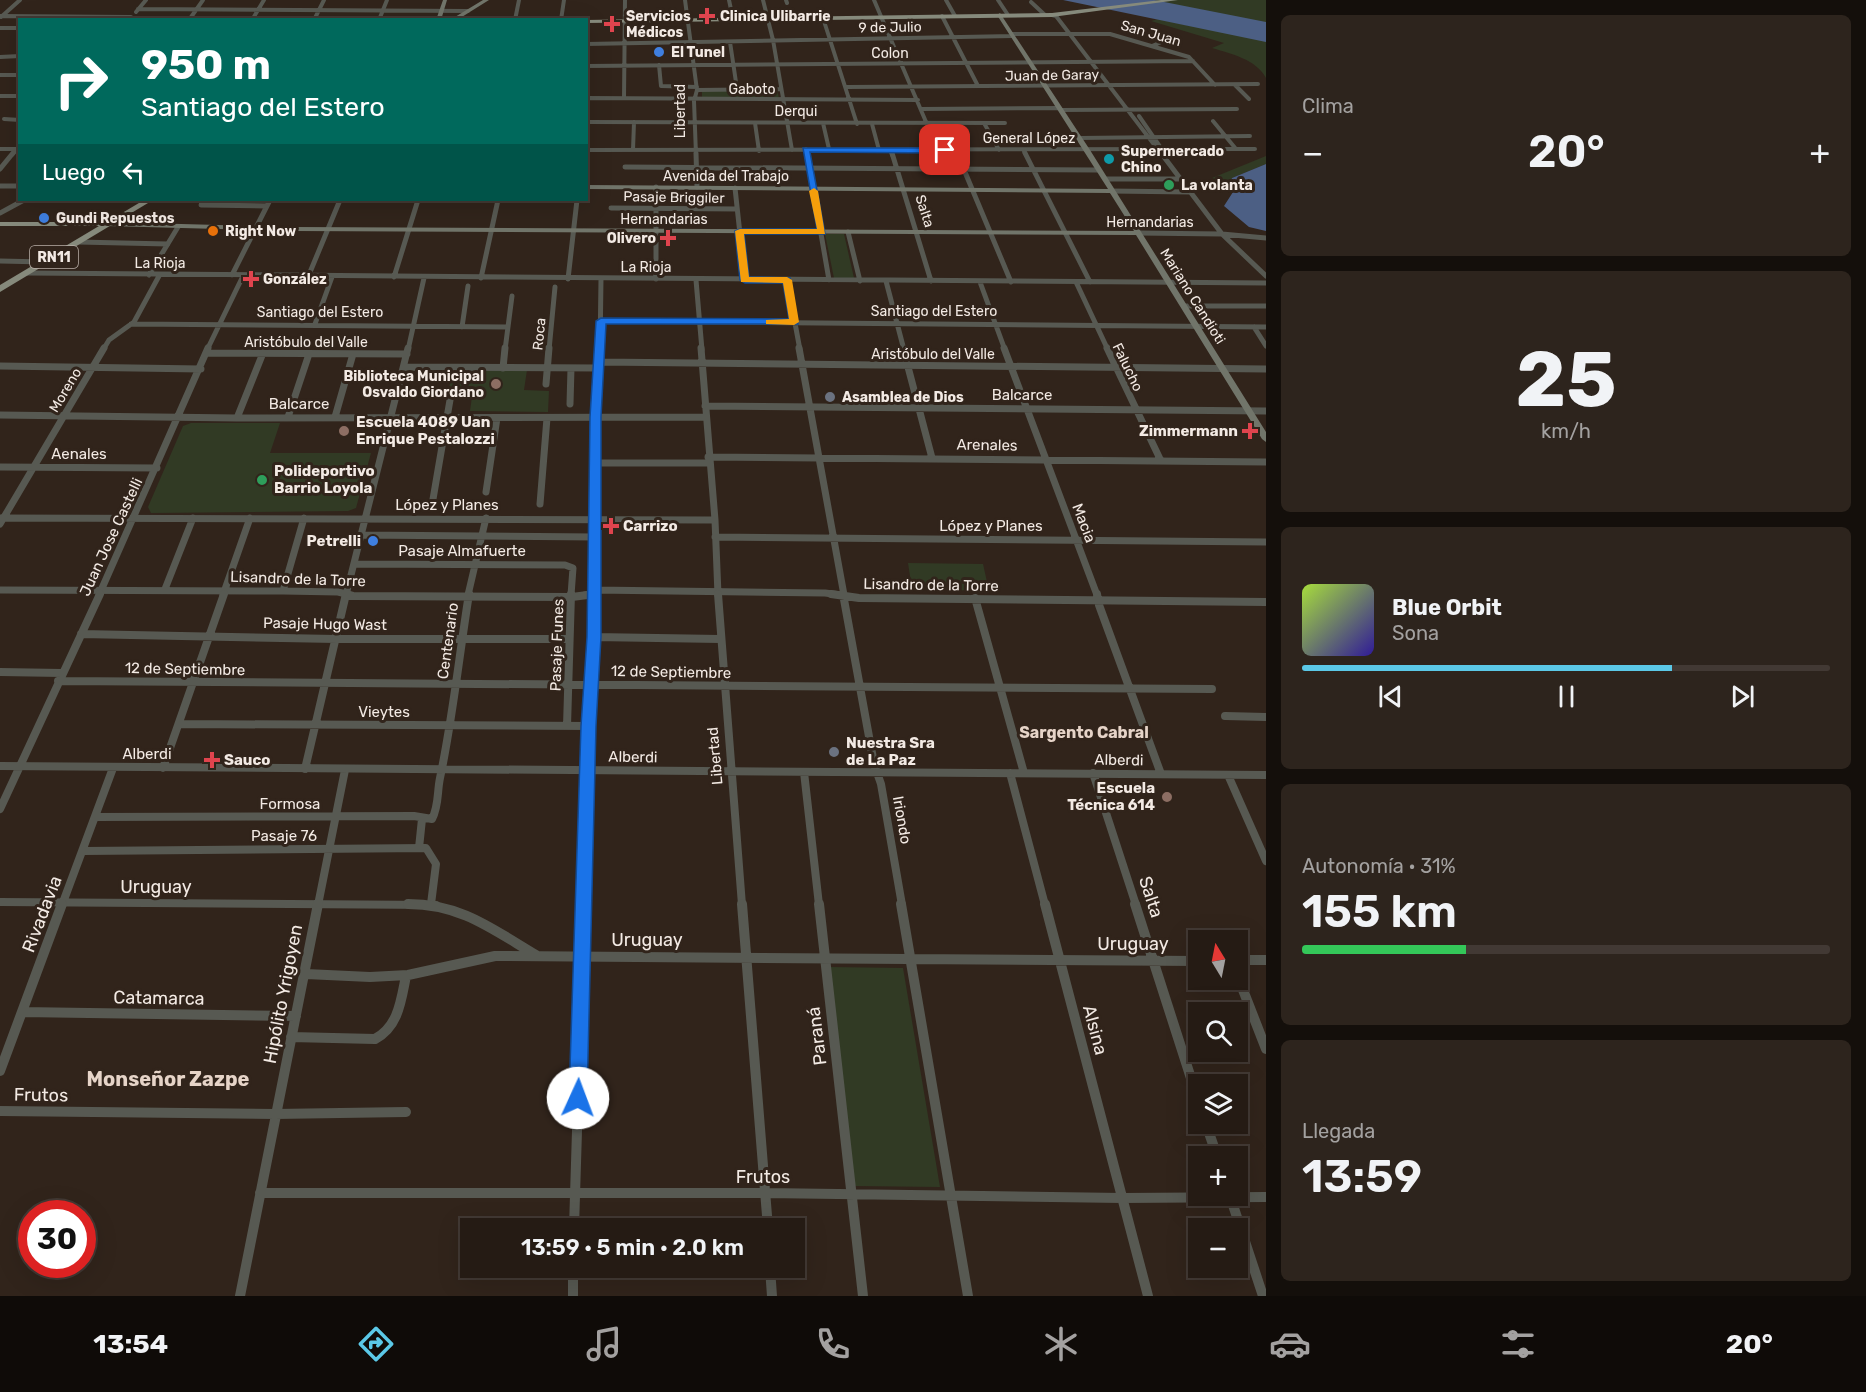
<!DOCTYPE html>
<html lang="es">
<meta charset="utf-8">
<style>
body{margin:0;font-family:Rubik,sans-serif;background:#2d241d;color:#f1f3f6;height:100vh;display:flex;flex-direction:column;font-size:22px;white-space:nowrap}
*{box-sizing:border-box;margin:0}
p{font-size:20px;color:#a3a1a0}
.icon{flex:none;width:33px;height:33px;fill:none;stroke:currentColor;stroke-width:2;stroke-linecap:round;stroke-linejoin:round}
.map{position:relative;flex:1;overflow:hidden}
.side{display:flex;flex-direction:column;gap:15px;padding:15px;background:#140f0b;width:600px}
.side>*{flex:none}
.guide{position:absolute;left:18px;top:18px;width:570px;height:183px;border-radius:0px;box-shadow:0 6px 24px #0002,0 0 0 2px #423934;background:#00695c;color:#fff;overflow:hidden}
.needle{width:39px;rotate:350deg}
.controls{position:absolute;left:1188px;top:930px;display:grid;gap:12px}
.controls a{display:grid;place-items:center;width:60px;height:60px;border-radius:0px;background:#251b14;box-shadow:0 6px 24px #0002,0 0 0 2px #423934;font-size:30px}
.speed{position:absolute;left:18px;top:1200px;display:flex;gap:12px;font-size:30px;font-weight:700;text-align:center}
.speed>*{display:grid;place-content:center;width:78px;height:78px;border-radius:50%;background:#251b14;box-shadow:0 6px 24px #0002,0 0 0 2px #423934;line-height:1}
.speed .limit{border:9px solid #d22;background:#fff;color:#111}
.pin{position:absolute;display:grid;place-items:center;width:51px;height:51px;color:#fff;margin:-26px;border-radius:12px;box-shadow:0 3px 9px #0006}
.me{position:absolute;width:66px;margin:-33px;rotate:2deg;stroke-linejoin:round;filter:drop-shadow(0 0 4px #0008)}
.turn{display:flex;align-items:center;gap:21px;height:126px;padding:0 24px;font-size:27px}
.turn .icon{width:78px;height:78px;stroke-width:2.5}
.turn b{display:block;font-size:42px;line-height:51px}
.then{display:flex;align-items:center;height:57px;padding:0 24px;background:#0003;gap:12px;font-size:22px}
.big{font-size:45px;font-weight:600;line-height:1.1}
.side .tile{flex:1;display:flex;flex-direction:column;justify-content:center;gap:9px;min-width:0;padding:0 21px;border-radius:9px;background:#2d241d}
.side .dial{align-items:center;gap:0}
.dial b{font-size:78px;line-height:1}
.song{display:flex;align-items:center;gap:18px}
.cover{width:72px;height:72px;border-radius:9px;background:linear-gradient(135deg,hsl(80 70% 55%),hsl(250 70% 35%))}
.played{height:6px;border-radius:3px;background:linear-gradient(90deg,#5bc8e7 70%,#423934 70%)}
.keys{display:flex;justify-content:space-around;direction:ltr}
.heat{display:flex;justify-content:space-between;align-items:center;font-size:33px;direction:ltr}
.charge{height:9px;border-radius:4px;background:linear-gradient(90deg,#34c759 31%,#423934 0)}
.trip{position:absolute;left:460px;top:1218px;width:345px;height:60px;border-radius:0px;background:#251b14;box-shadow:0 6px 24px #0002,0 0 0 2px #423934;font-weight:600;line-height:60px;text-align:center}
.tab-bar{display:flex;height:96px;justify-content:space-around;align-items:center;background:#0f0b08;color:#a3a1a0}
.tab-bar .icon{width:42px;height:42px}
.tab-bar .on{color:#5bc8e7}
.tab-bar b{font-size:27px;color:#f1f3f6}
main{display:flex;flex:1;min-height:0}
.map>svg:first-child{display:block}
.green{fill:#313a24}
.water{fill:#4c5f84}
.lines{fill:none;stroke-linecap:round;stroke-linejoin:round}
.street-far4{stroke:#575952;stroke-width:4}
.street-far3{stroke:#575952;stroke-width:5}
.street-far2{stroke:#575952;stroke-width:7}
.street-far1{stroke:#575952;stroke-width:8}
.street{stroke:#575952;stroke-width:10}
.secondary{fill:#71756a;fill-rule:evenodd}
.primary{fill:#868a7c;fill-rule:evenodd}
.route{fill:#1a73e8;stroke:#114b97;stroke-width:1.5}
.slow{fill:#f59e0b}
.health-dot{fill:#e0444e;stroke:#31241b;stroke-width:2}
.shop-dot{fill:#3f7fe0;stroke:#31241b;stroke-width:2}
.culture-dot{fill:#0f9aa8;stroke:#31241b;stroke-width:2}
.leisure-dot{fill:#2e9e5b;stroke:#31241b;stroke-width:2}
.food-dot{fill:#e8710a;stroke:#31241b;stroke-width:2}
.education-dot{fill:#8d6e63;stroke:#31241b;stroke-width:2}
.worship-dot{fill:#6b7280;stroke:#31241b;stroke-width:2}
.labels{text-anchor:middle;stroke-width:6;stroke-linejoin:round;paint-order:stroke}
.far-poi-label{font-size:14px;font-weight:bold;fill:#f3eae4;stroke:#31241b;text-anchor:start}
.far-street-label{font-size:14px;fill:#f3eae4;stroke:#31241b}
.shield{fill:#31241b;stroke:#b9afa8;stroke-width:1.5}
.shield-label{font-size:14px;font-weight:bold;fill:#f3eae4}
.street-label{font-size:15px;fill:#f3eae4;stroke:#31241b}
.poi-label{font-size:15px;font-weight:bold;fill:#f3eae4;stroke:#31241b;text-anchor:start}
.neighbourhood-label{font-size:16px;font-weight:bold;fill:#e6d4c8;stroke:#31241b}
.near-street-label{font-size:18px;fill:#f3eae4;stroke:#31241b}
.near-neighbourhood-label{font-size:20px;font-weight:bold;fill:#e6d4c8;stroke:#31241b}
</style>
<main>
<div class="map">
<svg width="1266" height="1296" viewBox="0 0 1266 1296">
<rect width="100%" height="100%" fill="#31241b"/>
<!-- green -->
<path class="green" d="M1152,0H1266V78C1256,59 1231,54 1212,48L1224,43L1151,21L1158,19L1191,26L1182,7Z
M777,90L779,98H702V91Z
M1266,156V164L1232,178L1230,183L1212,178Z
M825,234H844L854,278H834Z
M527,370L524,390L549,391L548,412L470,411L473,389H449L452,371Z
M191,423H280L270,453H371L356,508L348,511L151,513L148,507L183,426Z
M908,563L983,564L989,591L912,589Z
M829,967L903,968L940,1187L855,1186Z"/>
<!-- water -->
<path class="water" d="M1063,0H1154L1266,22V42Z
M1266,164V231L1249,227L1224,206L1233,192L1229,186L1232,178Z"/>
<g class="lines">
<!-- street-far4 -->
<path class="street-far4" d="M685,0L697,90L694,101L696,155
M729,0L733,19
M763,0L773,40L792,150
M786,0L787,3
M874,0L938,150
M946,0L955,16
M998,0L1008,15
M1031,2L1045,15
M138,9L468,11
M136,12L146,0
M1052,15L1056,16L1162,155
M0,16L131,17
M942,16L978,86
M1,17L20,0
M823,18L857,124
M189,20L203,0
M252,20L264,0
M314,20L324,0
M379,20L387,0
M515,20L519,0
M561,20L564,0
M0,28H20
M1012,34H1110L1189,57L1215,85
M730,42L737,89
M586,44L1013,36
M1152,46L1171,38
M0,57L20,56
M659,65L661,86L697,87
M586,66L1193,61
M0,75H20
M1235,85L1249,99
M847,87L1258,84
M697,90L781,89
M0,96H20
M586,98L918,100
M624,98L625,0
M921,109L1059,108
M586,110L588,98
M1061,110L1237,109
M1139,116L1161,148
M4,119L20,120
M1213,121L1236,149
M586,122L1005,123
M755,123L759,151
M823,123L829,149
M984,123L999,150
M872,124L879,150
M1079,138L1250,136
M0,149H19
M806,149L807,155
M586,150L1255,149
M633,150L634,122
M956,150L958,155
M891,151L892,155
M1024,151L1026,155
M12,155L20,146"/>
<!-- street-far3 -->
<path class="street-far3" d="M696,153L697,187
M807,153L829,280
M892,153L931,281
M957,153L1011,282
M1025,153L1090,282
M1161,153L1222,234L1266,276
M625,167L1098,170
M0,169L13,153
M1105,179H1181
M0,186H20
M656,187V279
M735,188L745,280
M1111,191L1190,192
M102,200H120
M201,205L267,206
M611,208L737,209
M0,213L24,200
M848,232L860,281
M1138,233L1222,234L1266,238
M78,242L168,244
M0,261L45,262
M27,273L1266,283
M149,275L178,227
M232,275L270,200
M308,277L340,200
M394,277L418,200
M481,278L498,200
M568,279L577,200
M696,280L702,350
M787,280L800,350
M886,281L904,350
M980,282L1005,350
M1076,282L1108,350
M1184,306H1266
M601,321L1266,327
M131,324L508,327
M315,324L332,277
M462,327L468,286
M1254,327L1266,346
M103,350L109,340L134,322L159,276
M207,350L243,276
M408,350L424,278
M505,350L512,296
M549,350L555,287
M600,350L601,279"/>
<!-- street-far2 -->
<path class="street-far2" d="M701,348L715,520L718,595
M799,348L844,595
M903,348L932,458
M1004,348L1097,595
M1107,348L1161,461
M206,353L407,354
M600,362L1266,369
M0,366L201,369
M404,367L598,368
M503,368L505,348
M546,384L549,348
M570,404L571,368
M705,406L1266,411
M0,415L237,418L705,417
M288,417L309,354
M335,417L353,354
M237,418L263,353
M708,457L1266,462
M595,463H708
M0,467L157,468
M486,492L497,418
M540,504L547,418
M432,505L450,400
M0,518L715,520
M0,524L104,348
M360,535L595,537
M715,537L1266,542
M354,564L565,565L573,568L571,595
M165,589L193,518
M0,590L283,591L338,592L350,595
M595,590L825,593L841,595
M283,591L304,518
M99,595L208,348
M223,595L250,518
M346,595L408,348
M468,595L486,518
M585,595L595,594
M594,595L596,417L600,348"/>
<!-- street-far1 -->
<path class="street-far1" d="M345,594L353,596L572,597L595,594
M718,594L742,905
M831,594L859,598L1266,602
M843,594L874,764L881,784L902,905
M1097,594L1099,605L1161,774
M975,598L1024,773
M81,634L336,639H568
M594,637L720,639
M0,672L62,673
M58,681L1212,689
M1225,716L1266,717
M179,724L589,726
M567,726L571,594
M0,766L1266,775
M163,768L224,594
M305,769L346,594
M804,772L819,905
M1010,773L1045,905
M1093,773L1136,905
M1228,775L1266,861
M0,809L100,594
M95,817L414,816L432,819C439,806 437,792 440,778C453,717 459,656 469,594
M419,848L422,819
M83,851L426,848L436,864L431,904
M0,902L436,905
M62,905L113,768
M318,905L345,770
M584,905L594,594"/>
<!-- street -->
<path class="street" d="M408,904C461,904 492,929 536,955
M742,904L768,1228
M819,904L863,1296
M901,904L968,1296
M1045,904L1148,1296
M1135,904L1198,1100
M1238,960H1266
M306,974L370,977L408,975L495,956L1198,961
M1238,977L1266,1049
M22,1012L296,1016
M291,1037L375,1039C399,1026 401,1000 406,976
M0,1071L62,904
M0,1111L275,1114L406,1112
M1206,1124L1217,1156
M260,1193H766L1122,1198L1266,1197
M1230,1196L1263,1296
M574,1228L584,904
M573,1268V1296
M770,1268L772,1296
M240,1296L318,904"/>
<!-- secondary -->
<path class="secondary" d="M443,0H447L441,20H436Z
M483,0H489L457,20H450Z
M1000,13L1090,150L1266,432V442L1262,439L1136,235L294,231L107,226L104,224L107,222L294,227L1134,231L1110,193L586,189V185L1108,189L997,15Z"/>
<!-- primary -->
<path class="primary" d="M1161,0H1178L1052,17L586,23L585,20L1052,13Z
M144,200H153L0,292V285L99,226H0V222H107Z"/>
</g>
<!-- route -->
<path class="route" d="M803,148H945L949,150L945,153L810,152L825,234H744L749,277L790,278L798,324H606L601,417V637L596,726L587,1098L585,1104L578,1107L571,1104L569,1098L581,726L587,637L590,417L596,321L601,318L789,319L783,283H745L740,280L735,231L740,229H817Z"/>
<!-- slow -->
<path class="slow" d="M814,188L818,191L825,234H744L749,277H787L792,280L799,322L794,325L766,324V320L789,319L783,283L741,282L735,231L740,229H817L809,191Z"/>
<!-- markers -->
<g class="health-dot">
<path d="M704 7h6v6h6v6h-6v6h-6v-6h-6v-6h6z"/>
<path d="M609 15h6v6h6v6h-6v6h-6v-6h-6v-6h6z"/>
<path d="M665 229h6v6h6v6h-6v6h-6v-6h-6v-6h6z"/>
<path d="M248 270h6v6h6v6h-6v6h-6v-6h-6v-6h6z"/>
<path d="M1247 422h6v6h6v6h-6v6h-6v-6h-6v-6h6z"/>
<path d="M608 517h6v6h6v6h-6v6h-6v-6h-6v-6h6z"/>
<path d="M209 751h6v6h6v6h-6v6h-6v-6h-6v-6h6z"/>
</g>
<g class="shop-dot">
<circle cx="659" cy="52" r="6"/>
<circle cx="44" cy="218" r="6"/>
<circle cx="373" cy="541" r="6"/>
</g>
<circle class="culture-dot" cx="1109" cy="159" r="6"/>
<g class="leisure-dot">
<circle cx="1169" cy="185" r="6"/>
<circle cx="262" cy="480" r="6"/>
</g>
<circle class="food-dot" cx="213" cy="231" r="6"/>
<g class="education-dot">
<circle cx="496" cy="384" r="6"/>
<circle cx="344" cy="431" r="6"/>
<circle cx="1167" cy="797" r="6"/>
</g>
<g class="worship-dot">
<circle cx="830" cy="397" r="6"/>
<circle cx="834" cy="752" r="6"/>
</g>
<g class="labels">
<!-- far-poi labels -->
<g class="far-poi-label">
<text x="626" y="21">Servicios<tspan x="626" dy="16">Médicos</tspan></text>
<text x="720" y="21">Clinica Ulibarrie</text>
<text x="671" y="57">El Tunel</text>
<text x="1121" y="156">Supermercado<tspan x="1121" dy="16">Chino</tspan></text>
<text x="1181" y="190">La volanta</text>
<text x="56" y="223">Gundi Repuestos</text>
<text x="225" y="236">Right Now</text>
<text x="656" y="243" text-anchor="end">Olivero</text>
<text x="263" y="284">González</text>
<text x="484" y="381" text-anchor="end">Biblioteca Municipal<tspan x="484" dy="16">Osvaldo Giordano</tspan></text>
<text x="842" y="402">Asamblea de Dios</text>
</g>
<!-- far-street labels -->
<g class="far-street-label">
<text transform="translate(890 27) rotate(-1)" y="5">9 de Julio</text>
<text transform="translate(1151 33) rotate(16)" y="5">San Juan</text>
<text x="890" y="58">Colon</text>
<text transform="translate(1052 75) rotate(-1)" y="5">Juan de Garay</text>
<text x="752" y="94">Gaboto</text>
<text transform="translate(680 111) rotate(-90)" y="5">Libertad</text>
<text x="796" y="116">Derqui</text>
<text x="1029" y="143">General López</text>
<text x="726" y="181">Avenida del Trabajo</text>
<text transform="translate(674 197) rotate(1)" y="5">Pasaje Briggiler</text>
<text transform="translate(925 211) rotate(72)" y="5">Salta</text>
<text x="664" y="224">Hernandarias</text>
<text x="1150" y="227">Hernandarias</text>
<text x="160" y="268">La Rioja</text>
<text x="646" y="272">La Rioja</text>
<text transform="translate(1193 296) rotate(58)" y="5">Mariano Candioti</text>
<text x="934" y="316">Santiago del Estero</text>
<text x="320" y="317">Santiago del Estero</text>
<text transform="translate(539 334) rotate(-84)" y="5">Roca</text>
<text x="306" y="347">Aristóbulo del Valle</text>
<text x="933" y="359">Aristóbulo del Valle</text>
<text transform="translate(1128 367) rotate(64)" y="5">Falucho</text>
<text transform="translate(65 390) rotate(-59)" y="5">Moreno</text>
</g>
<!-- shield labels -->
<rect class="shield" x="30" y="246" width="48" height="22" rx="4.5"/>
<g class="shield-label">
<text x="54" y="262">RN11</text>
</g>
<!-- street labels -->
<g class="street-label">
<text x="1022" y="400">Balcarce</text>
<text x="299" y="409">Balcarce</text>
<text transform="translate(987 445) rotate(1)" y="5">Arenales</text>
<text x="79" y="459">Aenales</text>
<text x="447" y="510">López y Planes</text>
<text transform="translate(1084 523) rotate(69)" y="5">Macia</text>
<text x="991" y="531">López y Planes</text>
<text transform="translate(111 537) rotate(-65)" y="5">Juan Jose Castelli</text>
<text x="462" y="556">Pasaje Almafuerte</text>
<text transform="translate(298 579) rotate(2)" y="5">Lisandro de la Torre</text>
<text transform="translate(931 585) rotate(1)" y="5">Lisandro de la Torre</text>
<text transform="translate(325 624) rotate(1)" y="5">Pasaje Hugo Wast</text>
<text transform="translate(448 641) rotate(-82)" y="5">Centenario</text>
<text transform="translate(557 645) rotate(-88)" y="5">Pasaje Funes</text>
<text transform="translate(185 669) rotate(1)" y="5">12 de Septiembre</text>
<text transform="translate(671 672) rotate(1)" y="5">12 de Septiembre</text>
<text x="384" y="717">Vieytes</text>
<text x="147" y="759">Alberdi</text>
<text transform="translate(715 756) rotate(-95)" y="5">Libertad</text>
<text transform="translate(633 757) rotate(1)" y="5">Alberdi</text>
<text transform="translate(1119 760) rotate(1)" y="5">Alberdi</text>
<text x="290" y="809">Formosa</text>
<text transform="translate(902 820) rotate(80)" y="5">Iriondo</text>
<text x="284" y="841">Pasaje 76</text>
</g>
<!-- poi labels -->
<g class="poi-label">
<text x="356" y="427">Escuela 4089 Uan<tspan x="356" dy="17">Enrique Pestalozzi</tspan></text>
<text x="1238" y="436" text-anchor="end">Zimmermann</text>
<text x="274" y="476">Polideportivo<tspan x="274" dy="17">Barrio Loyola</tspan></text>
<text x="623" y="531">Carrizo</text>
<text x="361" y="546" text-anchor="end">Petrelli</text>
<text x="846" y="748">Nuestra Sra<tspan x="846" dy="17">de La Paz</tspan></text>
<text x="224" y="765">Sauco</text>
<text x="1155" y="793" text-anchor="end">Escuela<tspan x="1155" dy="17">Técnica 614</tspan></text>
</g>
<!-- neighbourhood labels -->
<g class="neighbourhood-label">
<text x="1084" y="738">Sargento Cabral</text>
</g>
<!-- near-street labels -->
<g class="near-street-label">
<text x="156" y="893">Uruguay</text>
<text transform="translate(1151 897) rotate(72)" y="6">Salta</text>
<text transform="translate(42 914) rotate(-69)" y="6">Rivadavia</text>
<text x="647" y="946">Uruguay</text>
<text x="1133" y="950">Uruguay</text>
<text transform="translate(283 994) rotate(-79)" y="6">Hipólito Yrigoyen</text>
<text transform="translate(159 998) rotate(1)" y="6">Catamarca</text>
<text transform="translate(1095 1030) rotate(75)" y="6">Alsina</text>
<text transform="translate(817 1036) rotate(-97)" y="6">Paraná</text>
<text transform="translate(41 1095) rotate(1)" y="6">Frutos</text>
<text x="763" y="1183">Frutos</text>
</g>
<!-- near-neighbourhood labels -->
<g class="near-neighbourhood-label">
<text x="168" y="1086">Monseñor Zazpe</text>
</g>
</g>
</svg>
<div class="controls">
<a><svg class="needle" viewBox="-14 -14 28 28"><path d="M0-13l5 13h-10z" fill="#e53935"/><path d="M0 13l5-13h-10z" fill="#a3a1a0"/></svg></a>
<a><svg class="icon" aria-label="search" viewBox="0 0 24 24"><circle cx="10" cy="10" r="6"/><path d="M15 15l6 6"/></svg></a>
<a><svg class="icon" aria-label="layers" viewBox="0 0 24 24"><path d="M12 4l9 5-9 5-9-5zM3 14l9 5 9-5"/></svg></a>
<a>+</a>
<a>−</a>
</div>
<div class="speed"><div class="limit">30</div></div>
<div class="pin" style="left:945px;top:150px;background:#d93025"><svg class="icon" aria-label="arrive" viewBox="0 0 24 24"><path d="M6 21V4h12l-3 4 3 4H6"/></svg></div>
<svg class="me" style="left:578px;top:1098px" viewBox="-20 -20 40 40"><circle r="19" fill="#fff"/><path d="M0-13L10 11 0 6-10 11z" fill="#1a73e8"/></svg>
<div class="trip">13:59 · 5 min · 2.0 km</div>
<div class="guide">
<div class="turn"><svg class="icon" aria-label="right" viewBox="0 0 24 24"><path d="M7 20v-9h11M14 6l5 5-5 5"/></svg><div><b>950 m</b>Santiago del Estero</div></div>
<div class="then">Luego<svg class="icon" aria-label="left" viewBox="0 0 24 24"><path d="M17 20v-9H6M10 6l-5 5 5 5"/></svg></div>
</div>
</div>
<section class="side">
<div class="tile"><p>Clima</p>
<div class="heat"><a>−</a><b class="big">20°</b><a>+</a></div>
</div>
<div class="tile dial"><b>25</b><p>km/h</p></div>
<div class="tile">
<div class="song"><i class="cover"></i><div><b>Blue Orbit</b><p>Sona</p></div></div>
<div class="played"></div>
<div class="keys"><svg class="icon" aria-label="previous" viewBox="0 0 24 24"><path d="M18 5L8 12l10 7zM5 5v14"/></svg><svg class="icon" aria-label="pause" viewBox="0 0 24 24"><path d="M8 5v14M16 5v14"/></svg><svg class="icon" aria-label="next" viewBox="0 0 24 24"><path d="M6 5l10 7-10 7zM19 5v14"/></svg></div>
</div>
<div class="tile"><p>Autonomía · 31%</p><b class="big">155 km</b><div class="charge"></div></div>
<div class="tile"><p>Llegada</p><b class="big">13:59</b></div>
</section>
</main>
<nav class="tab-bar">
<b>13:54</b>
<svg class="icon on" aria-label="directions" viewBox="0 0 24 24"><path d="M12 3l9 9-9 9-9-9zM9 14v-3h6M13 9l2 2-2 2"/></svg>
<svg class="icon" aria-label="music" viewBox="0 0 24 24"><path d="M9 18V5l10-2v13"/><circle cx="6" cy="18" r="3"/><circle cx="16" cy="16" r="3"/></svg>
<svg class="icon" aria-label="phone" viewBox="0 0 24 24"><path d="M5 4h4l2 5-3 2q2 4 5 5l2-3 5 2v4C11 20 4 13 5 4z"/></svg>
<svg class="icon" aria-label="climate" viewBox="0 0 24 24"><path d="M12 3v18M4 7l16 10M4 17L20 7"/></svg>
<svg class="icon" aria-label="car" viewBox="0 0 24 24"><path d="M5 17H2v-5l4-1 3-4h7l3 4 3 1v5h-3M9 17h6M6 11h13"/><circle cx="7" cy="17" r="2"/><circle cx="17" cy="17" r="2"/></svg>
<svg class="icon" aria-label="filters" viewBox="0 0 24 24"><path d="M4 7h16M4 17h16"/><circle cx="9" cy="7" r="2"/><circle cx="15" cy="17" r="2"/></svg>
<b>20°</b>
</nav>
